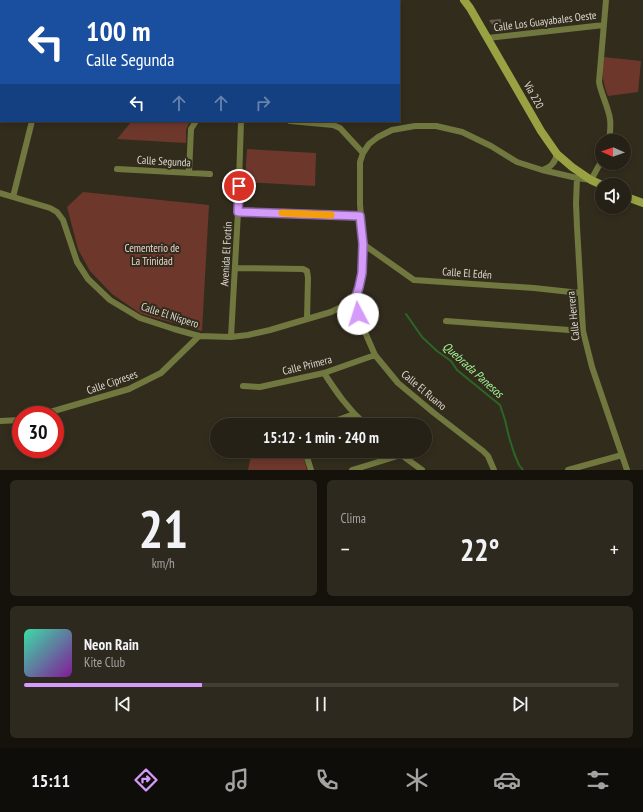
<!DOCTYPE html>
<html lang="es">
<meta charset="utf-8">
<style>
body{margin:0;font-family:"PT Sans Narrow",sans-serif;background:#2e291f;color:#f1f3f6;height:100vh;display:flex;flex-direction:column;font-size:15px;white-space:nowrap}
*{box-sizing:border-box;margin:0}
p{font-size:13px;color:#a4a3a1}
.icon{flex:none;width:22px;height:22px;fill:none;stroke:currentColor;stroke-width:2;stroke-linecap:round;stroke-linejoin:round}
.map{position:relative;height:470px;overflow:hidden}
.drawer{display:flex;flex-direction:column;gap:10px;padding:10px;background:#15120c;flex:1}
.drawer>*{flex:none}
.hud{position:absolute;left:0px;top:0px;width:400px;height:122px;box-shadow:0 2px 6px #0003,0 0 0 1px #423e35;background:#1a4fa0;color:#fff;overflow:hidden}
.needle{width:26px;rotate:272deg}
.controls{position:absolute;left:595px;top:134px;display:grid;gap:8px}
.controls a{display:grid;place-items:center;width:36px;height:36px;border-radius:50%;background:#262116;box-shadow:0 2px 6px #0003,0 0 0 1px #423e35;font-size:20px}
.speed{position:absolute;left:12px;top:406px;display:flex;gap:8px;font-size:20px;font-weight:700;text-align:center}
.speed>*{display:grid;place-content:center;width:52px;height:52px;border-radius:50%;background:#262116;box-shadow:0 2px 6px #0003,0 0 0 1px #423e35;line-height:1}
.speed .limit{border:6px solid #d22;background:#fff;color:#111}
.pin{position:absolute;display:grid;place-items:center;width:34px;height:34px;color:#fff;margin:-17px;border:2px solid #fff;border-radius:50%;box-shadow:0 1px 4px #0007}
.me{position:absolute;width:44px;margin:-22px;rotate:355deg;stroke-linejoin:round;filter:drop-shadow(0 0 3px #0008)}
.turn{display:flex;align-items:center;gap:14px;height:84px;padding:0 20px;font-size:18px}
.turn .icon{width:52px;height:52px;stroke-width:2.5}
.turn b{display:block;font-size:28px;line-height:34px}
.lanes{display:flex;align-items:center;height:38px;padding:0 20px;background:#0003;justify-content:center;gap:20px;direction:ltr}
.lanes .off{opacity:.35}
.big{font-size:30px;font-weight:700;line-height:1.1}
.drawer .widget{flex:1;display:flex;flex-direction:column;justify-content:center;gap:6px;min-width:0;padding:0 14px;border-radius:6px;background:#2e291f}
.drawer .dial{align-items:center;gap:0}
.dial b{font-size:52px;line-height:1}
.song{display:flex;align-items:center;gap:12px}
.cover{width:48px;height:48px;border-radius:6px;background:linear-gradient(135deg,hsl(160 70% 55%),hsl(290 70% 35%))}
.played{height:4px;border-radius:2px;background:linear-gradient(90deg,#d59bfb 30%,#423e35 30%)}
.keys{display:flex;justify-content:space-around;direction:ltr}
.heat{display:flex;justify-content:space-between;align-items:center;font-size:22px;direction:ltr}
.drawer .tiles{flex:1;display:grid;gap:10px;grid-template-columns:1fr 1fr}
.widget:last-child{grid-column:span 2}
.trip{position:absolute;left:210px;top:418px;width:222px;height:40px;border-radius:20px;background:#262116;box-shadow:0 2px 6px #0003,0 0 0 1px #423e35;font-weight:700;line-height:40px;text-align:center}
.dock{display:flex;height:64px;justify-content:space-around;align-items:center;background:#0f0d09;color:#a4a3a1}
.dock .icon{width:28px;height:28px}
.dock .on{color:#d59bfb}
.dock b{font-size:18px;color:#f1f3f6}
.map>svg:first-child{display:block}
.green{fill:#6e372b}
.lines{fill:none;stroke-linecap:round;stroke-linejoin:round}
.stream{stroke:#2b6724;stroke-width:2}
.building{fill:#695a4e}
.minor{stroke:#71783f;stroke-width:6}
.secondary{stroke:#99a242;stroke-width:8}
.route-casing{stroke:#8a65a3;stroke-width:10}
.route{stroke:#d59bfb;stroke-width:7}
.slow{stroke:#f59e0b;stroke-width:7}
.labels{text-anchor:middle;stroke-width:4;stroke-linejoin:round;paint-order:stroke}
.street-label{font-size:11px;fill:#dedad0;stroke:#322c1d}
.park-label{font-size:11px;fill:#eed5cf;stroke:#322c1d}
.water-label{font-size:12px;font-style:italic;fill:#a4f699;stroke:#322c1d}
</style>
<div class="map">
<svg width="643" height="470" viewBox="0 0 643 470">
<rect width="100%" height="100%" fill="#322c1d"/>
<!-- green -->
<path class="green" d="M604,57L641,61L638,92L608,96C602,81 602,73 604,57Z
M132,121H190L186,130V143L117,139Z
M247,149L316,153L315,186L245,182Z
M83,192L209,205L202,331L141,314L112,294L90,271L78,249L67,207Z
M252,451H302L307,470H248Z"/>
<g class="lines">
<!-- stream -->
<path class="stream" d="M406,314L422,337L437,351L451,361L457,370L500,405L505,420L509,437L514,453L519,465L523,470"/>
</g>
<!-- building -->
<path class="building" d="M501,19V28H496L493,26L489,20Z"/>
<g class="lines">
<!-- minor -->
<path class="minor" d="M341,0L342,1
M606,0L599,82C601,94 608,106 610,119C611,126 610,134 609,141
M49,1V0
M0,23H1
M488,38L604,25
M290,121L333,125L340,128L363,153
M117,169L210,174
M542,170C551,167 555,163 557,154
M189,173L191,129L196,121
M577,178L576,203L577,227L583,331L592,367L627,470
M0,193L50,208L57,212L63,220L77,262L88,279L110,300L140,318L174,329L199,336L231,337L248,335L270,330L331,312L355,300
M13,197L32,121
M238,212L360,216
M363,244L414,280L534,288L580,293
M236,268L303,269L307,271L308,278L307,319
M446,321L583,331
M231,337L238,212L241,121
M324,373C337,393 348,409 366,425
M243,386L260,387L324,373L375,355
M40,415L129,389L161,373L199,336
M0,421L21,420
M324,425L354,414
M305,451L311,470
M396,451L422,470
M352,470L401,455
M494,470L488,456L483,451L434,413L398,383L375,355L364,330L355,300L359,287L362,273L363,244L360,204V162L363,153L369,144L378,137L392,130L415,126H436L462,132L491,146L517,162L542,170L577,178L591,180L602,160
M568,470L622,455"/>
<!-- secondary -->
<path class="secondary" d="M464,0L470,8L541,131L557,154L572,167L591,180L602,185
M624,196L643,203"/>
</g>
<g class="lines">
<defs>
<path id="route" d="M239,186L238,212L360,216L363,244L362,273L359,287L355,300L358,314"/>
</defs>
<!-- route casing -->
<use href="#route" class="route-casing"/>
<!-- route -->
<use href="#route" class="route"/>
<!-- slow -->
<path class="slow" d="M282,213L331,215"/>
</g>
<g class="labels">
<!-- street labels -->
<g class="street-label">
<text transform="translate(545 21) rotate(-7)" y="4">Calle Los Guayabales Oeste</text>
<text transform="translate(534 95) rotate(61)" y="4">Vía 220</text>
<text transform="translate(164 161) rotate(3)" y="4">Calle Segunda</text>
<text transform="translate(226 254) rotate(-87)" y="4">Avenida El Fortín</text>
<text transform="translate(467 273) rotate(4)" y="4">Calle El Edén</text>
<text transform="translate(170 315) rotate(18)" y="4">Calle El Níspero</text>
<text transform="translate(573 316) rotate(-96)" y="4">Calle Herrera</text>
<text transform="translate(307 365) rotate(-14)" y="4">Calle Primera</text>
<text transform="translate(112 382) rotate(-19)" y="4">Calle Cipreses</text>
<text transform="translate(424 390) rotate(40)" y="4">Calle El Ruano</text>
</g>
<!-- park labels -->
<g class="park-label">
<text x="152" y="252">Cementerio de<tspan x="152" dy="13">La Trinidad</tspan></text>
</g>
<!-- water labels -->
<g class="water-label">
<text transform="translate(473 370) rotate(42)" y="4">Quebrada Panesos</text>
</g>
</g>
</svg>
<div class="controls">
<a><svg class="needle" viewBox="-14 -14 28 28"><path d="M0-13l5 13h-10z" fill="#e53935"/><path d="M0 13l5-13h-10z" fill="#a4a3a1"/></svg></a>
<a><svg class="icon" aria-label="sound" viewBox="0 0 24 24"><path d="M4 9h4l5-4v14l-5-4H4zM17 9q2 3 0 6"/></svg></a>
</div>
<div class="speed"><div class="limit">30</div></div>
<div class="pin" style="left:239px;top:186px;background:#d93025"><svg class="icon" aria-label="arrive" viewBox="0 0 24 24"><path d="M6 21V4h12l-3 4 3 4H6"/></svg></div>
<svg class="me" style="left:358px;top:314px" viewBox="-20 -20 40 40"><circle r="19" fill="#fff"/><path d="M0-13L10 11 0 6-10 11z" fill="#d59bfb"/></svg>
<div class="trip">15:12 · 1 min · 240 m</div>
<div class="hud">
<div class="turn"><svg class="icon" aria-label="left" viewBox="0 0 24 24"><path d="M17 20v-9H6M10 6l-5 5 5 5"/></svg><div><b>100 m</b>Calle Segunda</div></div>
<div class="lanes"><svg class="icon" aria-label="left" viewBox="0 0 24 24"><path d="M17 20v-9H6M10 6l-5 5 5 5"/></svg><svg class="icon off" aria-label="ahead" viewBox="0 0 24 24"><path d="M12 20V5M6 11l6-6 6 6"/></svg><svg class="icon off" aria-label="ahead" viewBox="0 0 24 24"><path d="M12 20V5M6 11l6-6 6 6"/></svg><svg class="icon off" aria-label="right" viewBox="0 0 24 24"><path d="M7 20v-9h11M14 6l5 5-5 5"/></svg></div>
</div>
</div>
<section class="drawer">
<div class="tiles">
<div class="widget dial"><b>21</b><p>km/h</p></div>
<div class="widget"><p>Clima</p>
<div class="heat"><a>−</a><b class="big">22°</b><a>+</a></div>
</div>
<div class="widget">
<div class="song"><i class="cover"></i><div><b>Neon Rain</b><p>Kite Club</p></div></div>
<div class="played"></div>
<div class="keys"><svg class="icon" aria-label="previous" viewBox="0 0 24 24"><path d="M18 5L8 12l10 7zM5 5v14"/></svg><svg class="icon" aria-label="pause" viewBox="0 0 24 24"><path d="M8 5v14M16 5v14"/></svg><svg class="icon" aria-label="next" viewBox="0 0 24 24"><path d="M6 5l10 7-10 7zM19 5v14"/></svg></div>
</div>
</div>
</section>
<nav class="dock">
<b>15:11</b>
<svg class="icon on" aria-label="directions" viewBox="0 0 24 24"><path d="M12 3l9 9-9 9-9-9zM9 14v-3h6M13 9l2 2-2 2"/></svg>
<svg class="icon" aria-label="music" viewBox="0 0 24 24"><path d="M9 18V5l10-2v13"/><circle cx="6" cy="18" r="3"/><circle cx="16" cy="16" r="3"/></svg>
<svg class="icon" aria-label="phone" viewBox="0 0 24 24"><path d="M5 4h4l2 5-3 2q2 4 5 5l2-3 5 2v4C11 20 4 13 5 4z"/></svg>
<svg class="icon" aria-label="climate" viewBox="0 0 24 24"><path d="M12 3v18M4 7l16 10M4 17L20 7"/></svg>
<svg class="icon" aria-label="car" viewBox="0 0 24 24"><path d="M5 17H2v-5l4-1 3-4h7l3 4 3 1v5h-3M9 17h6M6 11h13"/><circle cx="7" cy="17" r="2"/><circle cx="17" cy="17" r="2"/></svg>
<svg class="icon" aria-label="filters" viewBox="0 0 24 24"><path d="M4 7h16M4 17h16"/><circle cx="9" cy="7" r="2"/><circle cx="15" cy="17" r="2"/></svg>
</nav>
